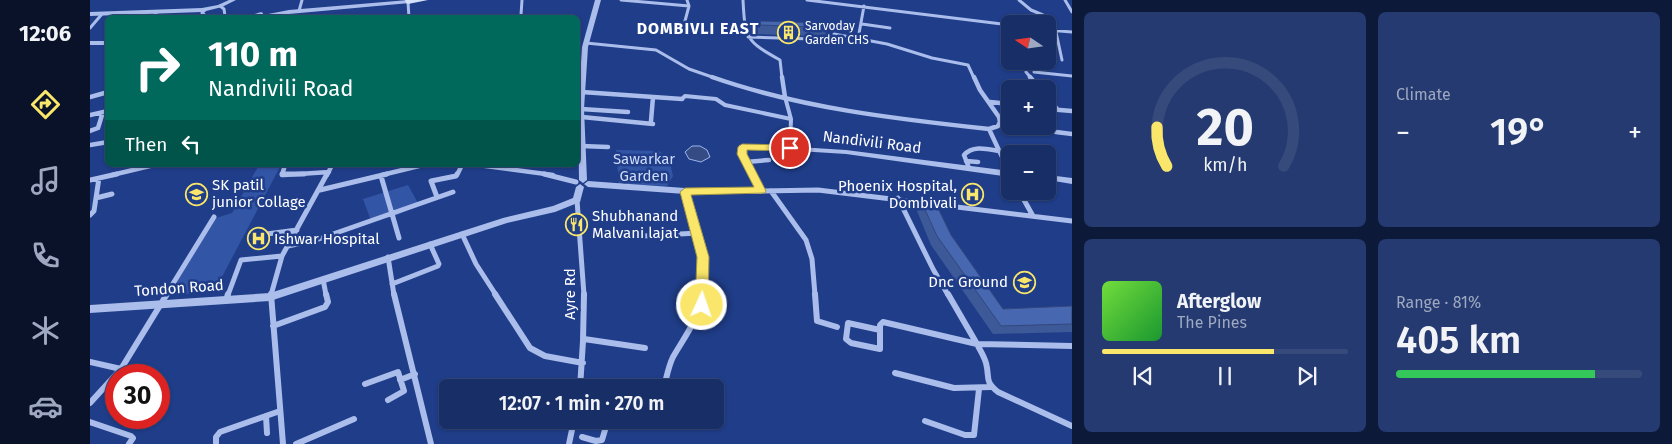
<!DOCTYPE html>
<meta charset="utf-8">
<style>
body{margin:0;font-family:"Fira Sans",sans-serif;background:#243a70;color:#f1f3f6;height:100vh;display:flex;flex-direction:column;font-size:19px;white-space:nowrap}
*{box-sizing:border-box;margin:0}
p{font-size:16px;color:#9ea8c0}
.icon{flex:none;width:28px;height:28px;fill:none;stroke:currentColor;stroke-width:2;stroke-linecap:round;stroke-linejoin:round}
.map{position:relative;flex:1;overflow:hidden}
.sheet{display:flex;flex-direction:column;gap:12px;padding:12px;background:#0d1939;width:600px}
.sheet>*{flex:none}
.guide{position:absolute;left:15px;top:15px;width:475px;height:152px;border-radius:8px;box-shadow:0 1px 4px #0004,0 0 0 1px #364a7b;background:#00695c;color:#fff;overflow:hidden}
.needle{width:32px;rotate:283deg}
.buttons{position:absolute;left:911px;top:15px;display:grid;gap:10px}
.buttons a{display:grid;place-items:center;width:55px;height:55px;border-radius:8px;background:#172e67;box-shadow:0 1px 4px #0004,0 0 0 1px #364a7b;font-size:25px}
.speed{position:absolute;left:15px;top:364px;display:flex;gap:10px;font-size:25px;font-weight:700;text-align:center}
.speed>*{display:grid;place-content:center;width:65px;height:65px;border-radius:50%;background:#172e67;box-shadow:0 1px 4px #0004,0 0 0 1px #364a7b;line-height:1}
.speed .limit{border:8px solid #d22;background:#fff;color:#111}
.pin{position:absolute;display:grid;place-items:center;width:42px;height:42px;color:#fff;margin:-21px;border:2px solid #fff;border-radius:50%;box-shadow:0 1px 5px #0007}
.me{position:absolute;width:55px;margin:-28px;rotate:3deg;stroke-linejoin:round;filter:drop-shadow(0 0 4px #0008)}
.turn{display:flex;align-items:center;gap:18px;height:105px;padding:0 20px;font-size:22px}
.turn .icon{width:65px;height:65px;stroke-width:2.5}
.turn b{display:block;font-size:35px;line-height:42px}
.then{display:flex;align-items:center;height:48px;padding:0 20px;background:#0003;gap:10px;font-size:19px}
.big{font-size:38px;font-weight:600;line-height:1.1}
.sheet .card{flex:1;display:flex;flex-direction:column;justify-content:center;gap:8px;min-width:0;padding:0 18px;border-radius:8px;background:#243a70}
.sheet .dial{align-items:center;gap:0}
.dial svg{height:130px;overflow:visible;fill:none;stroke:#364a7b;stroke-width:7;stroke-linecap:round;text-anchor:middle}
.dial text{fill:#f1f3f6;stroke:none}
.song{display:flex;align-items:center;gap:15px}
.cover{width:60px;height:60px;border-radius:8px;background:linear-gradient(135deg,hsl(100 70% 55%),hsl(130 70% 35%))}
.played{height:5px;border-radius:2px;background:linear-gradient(90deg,#f9e66a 70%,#364a7b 70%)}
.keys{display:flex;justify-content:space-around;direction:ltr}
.heat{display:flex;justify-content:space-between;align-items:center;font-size:28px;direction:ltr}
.charge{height:8px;border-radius:4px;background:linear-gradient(90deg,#34c759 81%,#364a7b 0)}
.sheet .tiles{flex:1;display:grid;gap:12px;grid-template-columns:repeat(2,1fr)}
.trip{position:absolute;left:349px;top:379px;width:285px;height:50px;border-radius:8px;background:#172e67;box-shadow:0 1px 4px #0004,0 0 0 1px #364a7b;font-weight:600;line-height:50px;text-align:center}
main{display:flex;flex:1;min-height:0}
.tabs{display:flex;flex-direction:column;width:90px;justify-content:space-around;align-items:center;background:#091229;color:#9ea8c0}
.tabs .icon{width:35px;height:35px}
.tabs .current{color:#f9e66a}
.tabs b{font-size:22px;color:#f1f3f6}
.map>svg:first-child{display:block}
.green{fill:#3355a6}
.water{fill:#354b84;stroke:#9eb6ec}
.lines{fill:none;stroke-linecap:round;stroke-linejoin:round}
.pedestrian{stroke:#aabdeb;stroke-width:4}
.minor-far3{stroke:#aabdeb;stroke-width:3}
.minor-far2{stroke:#aabdeb;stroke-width:4.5}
.minor-far1{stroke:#aabdeb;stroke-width:5}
.minor{stroke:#aabdeb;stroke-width:6}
.tertiary{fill:#aabdeb;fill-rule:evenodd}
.secondary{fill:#d6dff8;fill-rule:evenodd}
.wall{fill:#3e5998}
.building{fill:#4867b1;stroke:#32487c}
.route{fill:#f9e66a;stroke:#a29645}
.labels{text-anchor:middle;stroke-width:5;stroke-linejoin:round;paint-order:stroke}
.far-poi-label{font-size:12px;fill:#fff;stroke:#1f3d89;text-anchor:start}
.street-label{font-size:15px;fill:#fff;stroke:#1f3d89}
.park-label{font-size:15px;fill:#cfdbf8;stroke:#1f3d89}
.poi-label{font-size:15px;fill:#fff;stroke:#1f3d89;text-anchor:start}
.far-district-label{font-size:16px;font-weight:bold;letter-spacing:1px;fill:#fff;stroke:#1f3d89}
</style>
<main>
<nav class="tabs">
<b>12:06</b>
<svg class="icon current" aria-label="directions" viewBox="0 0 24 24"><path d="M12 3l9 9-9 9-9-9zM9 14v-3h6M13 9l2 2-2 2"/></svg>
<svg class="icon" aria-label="music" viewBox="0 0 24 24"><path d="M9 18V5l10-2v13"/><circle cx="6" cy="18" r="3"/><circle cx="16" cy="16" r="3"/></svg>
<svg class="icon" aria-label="phone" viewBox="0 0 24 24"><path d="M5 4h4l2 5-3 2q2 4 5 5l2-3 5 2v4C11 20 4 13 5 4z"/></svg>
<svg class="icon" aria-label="climate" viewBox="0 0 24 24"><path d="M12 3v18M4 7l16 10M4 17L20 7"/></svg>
<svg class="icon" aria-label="car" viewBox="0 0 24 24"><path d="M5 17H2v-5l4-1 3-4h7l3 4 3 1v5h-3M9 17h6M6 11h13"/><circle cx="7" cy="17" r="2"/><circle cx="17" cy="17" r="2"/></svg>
</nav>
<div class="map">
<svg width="982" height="444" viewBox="0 0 982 444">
<rect width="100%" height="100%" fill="#1f3d89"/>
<!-- green -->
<path class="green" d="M526,150L569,151L579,159L583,176L577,186L529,184Z
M169,165H191L124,292L79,295L126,218L142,213Z
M318,185L329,205L305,216L281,221L273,199Z"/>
<!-- water -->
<path class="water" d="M602,146H610L617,150L620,157L611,162L599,159L595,152Z"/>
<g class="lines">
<!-- pedestrian -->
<path class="pedestrian" d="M695,97L701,119
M592,99L595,96L626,99L635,105L701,119L700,148"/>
<!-- minor-far3 -->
<path class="minor-far3" d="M531,0L599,6L597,0
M653,0C655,39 656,41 690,60L692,78
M717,0L920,25
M929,0L941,10L953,15L966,32L972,60
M975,0L982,12
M318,2L319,18
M130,6L134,9L135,16
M115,10L112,13L117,17
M209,11L212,0
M61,18L67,12
M235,18L258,16
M428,18L431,15L432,0
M595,21L599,6
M772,24L800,28
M654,26L671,27
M0,28L12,14
M958,30L982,32
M744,34L797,44L842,58L878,65L884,78
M658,37L723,39
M768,39L774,6
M496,43L566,50L599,69L625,78
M936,72L941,78
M944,72L982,76"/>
<!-- minor-far2 -->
<path class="minor-far2" d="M622,77C710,108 806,119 899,129
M692,77L695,97
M884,77L890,90L909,117L910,122L908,126L899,129L920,174
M940,77L950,89
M492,92L592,99
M0,97L18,92
M958,98L967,109
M900,102L920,104
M491,109L538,112
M958,109L982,111
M0,115L18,111
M492,117L563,124
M561,121L563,97
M0,131L8,128L13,112
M966,132L982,134
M0,145L18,142
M491,146L518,147
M876,161L888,162
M656,162L679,160
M388,165L463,175
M879,168L874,155C883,145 897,149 909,151
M22,175L64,165
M192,175L195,165
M194,175L239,172
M237,175L242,165
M292,175L333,165
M367,175L372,165"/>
<!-- minor-far1 -->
<path class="minor-far1" d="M192,174H214
M454,174L486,182
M291,176L309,238
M0,180L27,174
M230,190L297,174
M595,191L613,257L611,295
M671,191L728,190L982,221
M681,191L716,240L722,259L725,295
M929,191L943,216
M347,197L341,181L366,176L367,174
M6,198L22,194
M808,198L843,269L858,295
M487,200L494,295
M0,215L4,211L9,178
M372,234L386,264L406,295
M169,235L207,230
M535,237L608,233
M198,246L226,240L363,192
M298,257L304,295
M233,279L236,295
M302,284L348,266L349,264L340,244
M76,295L124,217
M138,295L151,260L192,256
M181,295L192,256L237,174"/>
<!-- minor -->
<path class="minor" d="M181,294L193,444
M304,294L341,444
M405,294L440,348L455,356L493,363
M725,294L727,321L747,327
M858,294L887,344L982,346
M136,300L138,294
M758,323L790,330V349L761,343L756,339Z
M183,326L235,307L238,302L236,294
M790,330V325L793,322L887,344C890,350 894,356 896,363C900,378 894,381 908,392L982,426
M494,339L555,348
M0,362L31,369
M805,373L864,388L901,387
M310,380L325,374
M575,383C577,375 579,365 583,357C595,336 610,318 611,294
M275,384L308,372L314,391L298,400
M490,388L493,341L494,294
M0,403L31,369L77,294
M176,416L177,433
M835,421L875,435H884L889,389
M0,422L41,436L43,438L39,444
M492,437L506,441L512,440L518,420
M126,444V437L130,432L190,411
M206,444L264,419
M479,444L484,420"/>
<!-- tertiary -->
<path class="tertiary" d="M139,0H146L132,7L112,12L0,16V12L112,8L128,5Z
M318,0L320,1V3L199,14L177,18H152L171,12L173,13V15L199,10Z
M505,0H511L498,47L494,109L497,180L493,183L489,180L488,109L492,47Z
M0,41H18V45H0Z
M662,144L756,150L920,171V177L756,154L662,148L656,149V154L675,191L671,194H595L498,187L494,184L498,181L595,188H665L648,154L649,145Z
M958,175L982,178V184L958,180Z
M490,184L494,187L490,202L465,212L417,223L180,301L0,313V305L180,293L413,218L463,206L483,198L486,187Z"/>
<!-- secondary -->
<path class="secondary" d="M315,0H338L318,4L316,3Z"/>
</g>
<!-- wall -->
<path class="wall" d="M668,21L734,23L737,30L734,39L726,38L723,36L667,34L666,30Z
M832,203L861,235L913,309L982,306V332L903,334L841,245L827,211Z"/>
<!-- building -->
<path class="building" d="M668,21L734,23L737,30H729L726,27L669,25Z
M832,203L846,204L861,235L913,309L982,306V324L911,326L847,236Z"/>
<!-- route -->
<path class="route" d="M652,144L700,145L705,148L700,151L657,150V154L676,191L675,193L601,195L619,257L618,305L616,309L612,311L607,309L605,305L607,257L590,192L595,188L664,187L647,154L648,147Z"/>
<!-- icons -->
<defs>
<symbol id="building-ring" viewBox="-11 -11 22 22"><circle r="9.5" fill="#1f3d89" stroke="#f9e66a" stroke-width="1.5"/><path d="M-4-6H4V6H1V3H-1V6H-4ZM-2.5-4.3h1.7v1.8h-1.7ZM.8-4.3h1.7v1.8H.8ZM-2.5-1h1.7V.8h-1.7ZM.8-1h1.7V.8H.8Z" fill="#f9e66a"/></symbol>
<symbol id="university-ring" viewBox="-11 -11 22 22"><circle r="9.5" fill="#1f3d89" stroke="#f9e66a" stroke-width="1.5"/><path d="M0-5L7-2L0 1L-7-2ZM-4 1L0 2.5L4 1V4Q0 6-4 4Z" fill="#f9e66a"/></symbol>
<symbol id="hospital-ring" viewBox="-11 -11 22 22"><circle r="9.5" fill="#1f3d89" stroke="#f9e66a" stroke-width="1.5"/><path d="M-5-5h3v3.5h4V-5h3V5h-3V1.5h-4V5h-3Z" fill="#f9e66a"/></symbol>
<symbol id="restaurant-ring" viewBox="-11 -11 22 22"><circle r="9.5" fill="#1f3d89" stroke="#f9e66a" stroke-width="1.5"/><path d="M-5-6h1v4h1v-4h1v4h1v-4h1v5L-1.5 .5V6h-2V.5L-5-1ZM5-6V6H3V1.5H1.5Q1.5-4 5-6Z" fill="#f9e66a"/></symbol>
<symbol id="school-ring" viewBox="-11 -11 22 22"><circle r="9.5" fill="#1f3d89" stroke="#f9e66a" stroke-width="1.5"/><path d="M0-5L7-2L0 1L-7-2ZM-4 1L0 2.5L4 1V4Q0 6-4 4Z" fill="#f9e66a"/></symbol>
</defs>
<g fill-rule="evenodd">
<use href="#building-ring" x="686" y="20" width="25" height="25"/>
<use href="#university-ring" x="94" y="182" width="25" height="25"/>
<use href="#hospital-ring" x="870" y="182" width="25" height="25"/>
<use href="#restaurant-ring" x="474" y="212" width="25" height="25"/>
<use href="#hospital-ring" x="156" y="226" width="25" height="25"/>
<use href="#school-ring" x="922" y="270" width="25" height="25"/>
</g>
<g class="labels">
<!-- far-poi labels -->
<g class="far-poi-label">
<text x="715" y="30">Sarvoday<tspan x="715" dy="14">Garden CHS</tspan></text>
</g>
<!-- street labels -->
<g class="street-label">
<text transform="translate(782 142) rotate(7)" y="5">Nandivili Road</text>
<text transform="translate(89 288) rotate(-4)" y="5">Tondon Road</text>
<text transform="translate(480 294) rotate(-90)" y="5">Ayre Rd</text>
</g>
<!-- park labels -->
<g class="park-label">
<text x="554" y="164">Sawarkar<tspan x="554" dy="17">Garden</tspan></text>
</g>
<!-- poi labels -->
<g class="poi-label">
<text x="122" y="190">SK patil<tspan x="122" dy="17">junior Collage</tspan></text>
<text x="867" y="191" text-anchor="end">Phoenix Hospital,<tspan x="867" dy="17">Dombivali</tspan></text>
<text x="502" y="221">Shubhanand<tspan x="502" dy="17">Malvani lajat</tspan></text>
<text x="184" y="244">Ishwar Hospital</text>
<text x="918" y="287" text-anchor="end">Dnc Ground</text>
</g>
<!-- far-district labels -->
<g class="far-district-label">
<text x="608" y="34">DOMBIVLI EAST</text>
</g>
</g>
</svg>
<div class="buttons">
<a><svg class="needle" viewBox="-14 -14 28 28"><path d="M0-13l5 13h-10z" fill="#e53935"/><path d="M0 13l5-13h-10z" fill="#9ea8c0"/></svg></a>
<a>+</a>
<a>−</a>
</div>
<div class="speed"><div class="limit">30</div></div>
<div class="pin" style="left:700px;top:148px;background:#d93025"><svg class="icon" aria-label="arrive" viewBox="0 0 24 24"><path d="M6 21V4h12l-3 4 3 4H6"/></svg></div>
<svg class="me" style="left:612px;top:305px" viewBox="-20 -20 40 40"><circle r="17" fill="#f9e66a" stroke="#fff" stroke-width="3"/><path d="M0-11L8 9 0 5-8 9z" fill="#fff"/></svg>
<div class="trip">12:07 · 1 min · 270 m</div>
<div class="guide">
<div class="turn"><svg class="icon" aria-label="right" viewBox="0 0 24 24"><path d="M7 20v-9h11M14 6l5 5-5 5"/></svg><div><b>110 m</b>Nandivili Road</div></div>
<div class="then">Then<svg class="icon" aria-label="left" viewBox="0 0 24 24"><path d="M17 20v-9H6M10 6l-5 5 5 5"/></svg></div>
</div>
</div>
<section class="sheet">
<div class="tiles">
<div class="card dial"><svg viewBox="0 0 100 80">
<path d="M14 69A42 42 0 1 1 86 69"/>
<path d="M14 69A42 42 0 0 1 8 45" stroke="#f9e66a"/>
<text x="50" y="56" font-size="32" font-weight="700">20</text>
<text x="50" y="72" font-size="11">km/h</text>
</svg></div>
<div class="card"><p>Climate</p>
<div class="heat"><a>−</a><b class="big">19°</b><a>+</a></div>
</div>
<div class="card">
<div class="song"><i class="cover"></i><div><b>Afterglow</b><p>The Pines</p></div></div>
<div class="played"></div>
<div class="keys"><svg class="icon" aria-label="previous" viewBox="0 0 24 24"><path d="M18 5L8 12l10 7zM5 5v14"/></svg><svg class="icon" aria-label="pause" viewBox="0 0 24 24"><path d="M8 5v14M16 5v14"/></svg><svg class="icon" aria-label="next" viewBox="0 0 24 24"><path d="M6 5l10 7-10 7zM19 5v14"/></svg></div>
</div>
<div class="card"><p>Range · 81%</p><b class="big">405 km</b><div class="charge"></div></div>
</div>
</section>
</main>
